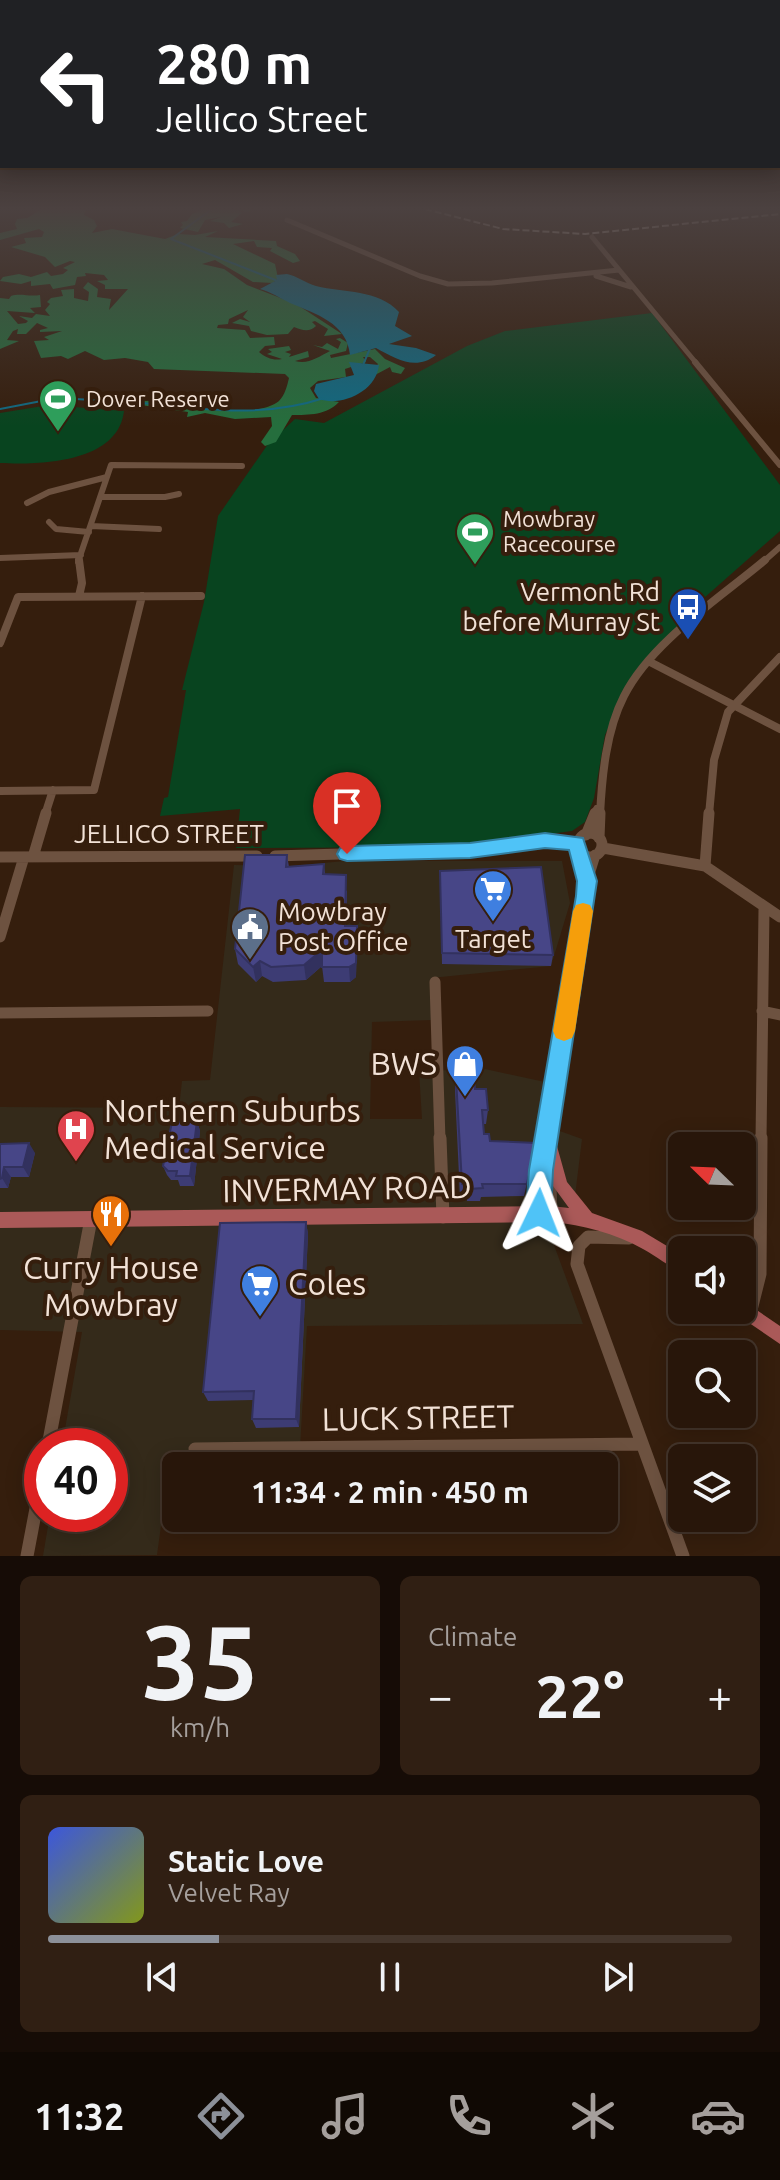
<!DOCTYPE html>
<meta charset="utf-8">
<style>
body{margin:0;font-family:Ubuntu,sans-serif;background:#301f13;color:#f1f3f6;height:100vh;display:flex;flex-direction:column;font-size:30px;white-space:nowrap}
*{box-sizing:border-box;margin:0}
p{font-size:26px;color:#a59f9c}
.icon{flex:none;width:44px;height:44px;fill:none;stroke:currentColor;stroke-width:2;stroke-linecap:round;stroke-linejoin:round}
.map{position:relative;height:1556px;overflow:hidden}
.drawer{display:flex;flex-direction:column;gap:20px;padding:20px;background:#160c06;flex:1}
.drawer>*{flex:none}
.banner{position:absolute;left:0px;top:0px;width:780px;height:168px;box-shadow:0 4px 20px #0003,0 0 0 2px #44352b;background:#202124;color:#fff;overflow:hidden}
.needle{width:52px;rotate:293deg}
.fabs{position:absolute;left:668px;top:1132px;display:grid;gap:16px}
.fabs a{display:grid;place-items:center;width:88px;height:88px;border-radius:12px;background:#28160a;box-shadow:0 4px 20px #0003,0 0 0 2px #44352b;font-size:40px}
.speed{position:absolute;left:24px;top:1428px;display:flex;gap:16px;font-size:40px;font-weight:700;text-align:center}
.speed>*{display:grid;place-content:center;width:104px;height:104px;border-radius:50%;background:#28160a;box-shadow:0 4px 20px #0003,0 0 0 2px #44352b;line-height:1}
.speed .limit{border:12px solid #d22;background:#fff;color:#111}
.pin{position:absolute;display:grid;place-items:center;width:68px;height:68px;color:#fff;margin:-82px -34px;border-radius:50% 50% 50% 0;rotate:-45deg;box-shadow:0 0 8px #0007}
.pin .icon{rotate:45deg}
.me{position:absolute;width:88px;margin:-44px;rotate:2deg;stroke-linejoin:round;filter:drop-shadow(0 0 6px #0008)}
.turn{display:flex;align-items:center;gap:28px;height:168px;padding:0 24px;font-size:36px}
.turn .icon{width:104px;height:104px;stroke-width:2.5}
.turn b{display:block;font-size:56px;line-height:68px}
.big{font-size:60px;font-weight:600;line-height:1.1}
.drawer .card{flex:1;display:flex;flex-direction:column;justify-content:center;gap:12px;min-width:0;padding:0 28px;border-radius:12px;background:#301f13}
.drawer .dial{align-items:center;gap:0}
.dial b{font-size:104px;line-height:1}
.song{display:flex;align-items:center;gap:24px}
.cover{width:96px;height:96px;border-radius:12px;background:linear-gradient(135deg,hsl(230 70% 55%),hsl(70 70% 35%))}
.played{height:8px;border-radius:4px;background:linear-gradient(90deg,#8c9099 25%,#44352b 25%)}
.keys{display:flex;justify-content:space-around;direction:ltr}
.heat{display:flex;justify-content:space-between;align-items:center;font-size:44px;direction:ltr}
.drawer .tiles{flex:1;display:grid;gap:20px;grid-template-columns:1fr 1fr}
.card:last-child{grid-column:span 2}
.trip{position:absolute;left:162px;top:1452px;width:456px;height:80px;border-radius:12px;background:#28160a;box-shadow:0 4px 20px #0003,0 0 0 2px #44352b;font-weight:600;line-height:80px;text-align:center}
.menu{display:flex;height:128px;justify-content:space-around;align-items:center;background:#100904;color:#a59f9c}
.menu .icon{width:56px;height:56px}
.menu .active{color:#8c9099}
.menu b{font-size:36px;color:#f1f3f6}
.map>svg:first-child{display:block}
.commercial{fill:#342a1a}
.green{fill:#08441f}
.forest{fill:#256e3d}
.water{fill:#106a82}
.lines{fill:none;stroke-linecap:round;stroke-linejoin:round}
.stream{stroke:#106a82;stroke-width:2}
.minor-far4{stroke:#6d5240;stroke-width:5}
.minor-far3{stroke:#6d5240;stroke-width:6}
.minor-far2{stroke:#6d5240;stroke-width:8}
.minor-far1{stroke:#6d5240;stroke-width:11}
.minor{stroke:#6d5240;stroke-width:13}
.major{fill:#aa5958;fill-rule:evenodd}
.rail{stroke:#cdbbaf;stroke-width:2;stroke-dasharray:7 3;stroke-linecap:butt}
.wall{fill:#3d3c74}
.shaded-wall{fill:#32315e}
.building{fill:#474687;stroke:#32315e;stroke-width:2}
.route{fill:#4fc3f7;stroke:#337fa1;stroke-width:2}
.slow{fill:#f59e0b}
.labels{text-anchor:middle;stroke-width:8;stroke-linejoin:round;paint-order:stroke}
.far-poi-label{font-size:22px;fill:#f2e2d7;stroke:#351e0d;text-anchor:start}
.poi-label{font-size:26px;fill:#f2e2d7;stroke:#351e0d;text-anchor:end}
.street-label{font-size:26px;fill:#f2e2d7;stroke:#351e0d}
.near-poi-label{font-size:32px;fill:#f2e2d7;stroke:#351e0d;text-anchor:start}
.near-street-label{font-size:32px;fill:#f2e2d7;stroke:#351e0d}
</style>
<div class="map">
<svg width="780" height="1556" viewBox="0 0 780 1556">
<rect width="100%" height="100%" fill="#351e0d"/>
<!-- commercial -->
<path class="commercial" d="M345,861H562L570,903L551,966L431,978L433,1020L372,1022L370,1119H422L419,1071L485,1069L545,1082L567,1091L557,1130L582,1139L575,1196L550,1234L583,1324L307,1326L299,1465L169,1467L157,1555L43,1556L50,1514H110V1446H62L82,1332L0,1330V1107L179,1108L182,1081L210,1080L234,865L289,866Z"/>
<!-- green -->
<path class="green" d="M652,313L780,485V531L704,598L626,688L605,735L594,798L585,822L572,831L456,847L236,848L240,809L160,816L164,798L168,797L186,690H182L204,602L218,516L268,444L295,419L324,423L467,346L505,331Z
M49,405L124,411C118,463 40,465 0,463V413Z"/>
<!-- forest -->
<path class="forest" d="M42,209H86L84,215L94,220L97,226L92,233L112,229L165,239L178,234L195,235L218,231L205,237L276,241L277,246L295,254L300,261L293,263L270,251L272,248L257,247L254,241L233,244L275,264L278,278L273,283L253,282L215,260L202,264L224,269L247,285L296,304L342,334L324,336L328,329L315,321L312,322L316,326C309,333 302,330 294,327L288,334L267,335L251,331L249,326L232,323L240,319L250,322L243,317L248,310L229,319L228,324L218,325L217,328L245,330L250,338L274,337L275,345L265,346L259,352C266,358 274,361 282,359L267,354L272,352L268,349L289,346L291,350L285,352L291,354L289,357L308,351L309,357L295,361C308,365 318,357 330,351L313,345L322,347L327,343L338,349L341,342L336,339L340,338L348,343L346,351L330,355L331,358L375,349L385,359L405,368L401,374L392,372L390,367L375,375L372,373L378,364L370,357H363L366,362L345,369L346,377L318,381L310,388L316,398L339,402C327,415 309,415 292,415L276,442L265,446L261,442L272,426L271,417L235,419L205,413L187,417L188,412L134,404L141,400C174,404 252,422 279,401C285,395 287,386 289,378L285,374L154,369L148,362L125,358L104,360L85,351L68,359L61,356L41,358L34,341L49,340L44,337L62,331L40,332V330L48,328L37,323L26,334H17L18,329L13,331L7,340L19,341L0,349V298L9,299L11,296C21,293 29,297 40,295L41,307L30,308L35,313L7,311L18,324L26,323L28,321L19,316L32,318L36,314L50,316L45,310L50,304L47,302L51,298L63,296L61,290L74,289V298L88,301L89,292L83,288L88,282L98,289L97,297L111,299L109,310L128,289H105V285L97,281L108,280L104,275L85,273L86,276L77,277L75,285L53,289L50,284L31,286V281L21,284L0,281L3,277L19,274L31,277L47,272L51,276L63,274L68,270L63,268L75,262L70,261L55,267L45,257L11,247L26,243L24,238L42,237L44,232L39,229L0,240V233L17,229L15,224L17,219L27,218Z
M204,209H252V210L248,212L239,210L242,213L231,222L243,224L229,228L224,223L210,221L221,217L205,220L198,232L180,228L183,225L181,222L187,221L192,214Z"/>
<!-- water -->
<path class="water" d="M287,274C297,276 306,283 316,286C344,293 378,289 399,312L395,326L412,336L389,344L416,348L436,355C416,371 396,359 376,348L350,355C347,323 316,314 290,303C280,298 271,292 260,289L277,280L276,275Z
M349,362L379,365C376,392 341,407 319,399L314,391L316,384L354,375Z"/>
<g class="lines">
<!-- stream -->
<path class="stream" d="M212,209L171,239L278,281
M363,365L371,346
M134,402C199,409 261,419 324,398
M0,409L57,398L130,402"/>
<!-- minor-far4 -->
<path class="minor-far4" d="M287,220L420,276L448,284L492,283L619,270
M592,237L697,364
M596,276L631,287"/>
<!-- minor-far3 -->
<path class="minor-far3" d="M695,362L780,465
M101,497H165L179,494
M27,503L49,492L107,477
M49,522L56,529L89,532
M91,526L159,529
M0,558L81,555
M78,562L111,465L242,466
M763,562L780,547"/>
<!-- minor-far2 -->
<path class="minor-far2" d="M79,596L82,583L79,560
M0,643L18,597L201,596
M650,662L780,729
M0,791L94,790L142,596
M45,815L53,790
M594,815L597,809
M600,815C602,776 606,731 624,696C651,642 720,598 765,560
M709,815L714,760L728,712L780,657"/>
<!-- minor-far1 -->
<path class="minor-far1" d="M578 845a12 12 0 1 1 24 0a12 12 0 1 1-24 0Z
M586,835L595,813
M599,838L600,813
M603,848L705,866L780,917
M580,851L587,881
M275,856L470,850L545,840L577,843
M0,857L257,856
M33,857L46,813
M705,866L709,813
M0,937L24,857
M435,982L440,1140
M762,1011L780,1015
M0,1013L208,1011
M546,1140L587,881L595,855
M761,1140L764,909"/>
<!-- minor -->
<path class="minor" d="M440,1138L443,1217
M549,1161L551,1214
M539,1213L546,1138
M629,1238L588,1237L579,1246L577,1264L683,1556
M750,1314L760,1274L761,1138
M48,1446L91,1219
M195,1449L642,1444
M27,1556L42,1477"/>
<!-- major -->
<path class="major" d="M548,1132L553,1134L555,1139L567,1182L592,1213L642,1231L682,1255V1272C668,1266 656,1256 643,1249C614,1233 584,1225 551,1222L0,1228V1212L551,1206L569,1208L553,1186L541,1139L543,1134Z
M742,1300L780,1326V1344L736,1314L735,1310H742Z"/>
<!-- rail -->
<path class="rail" d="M425,209L503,229L585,234L780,214"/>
</g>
<!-- wall -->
<path class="wall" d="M287,855L289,867L324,864L325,874L347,891L346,926H357V941L356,977L350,982H324L322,966L306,980L273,982L262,976L256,982L238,964L235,949Z
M440,871L553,955L551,966L442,964Z
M456,1078L475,1089L488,1110L486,1124H483L484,1134L490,1141L536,1143L524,1196L481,1197L480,1201H467V1197H460L455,1091Z
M197,1121L200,1131L194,1186H180L178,1180H171L167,1175L163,1166Z
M0,1144L35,1153L29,1177H11L8,1188H0Z
M306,1222L308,1234L299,1427L256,1428L252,1419L253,1400L208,1401L203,1392Z"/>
<!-- shaded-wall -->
<path class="shaded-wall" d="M357,926L356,977L350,982L349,967Z
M322,950L323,965L306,980L304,965Z
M260,961L262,976L256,982L253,967Z
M197,1121L200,1131L194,1186L190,1176Z
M29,1143L35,1153L29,1177L23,1167Z
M4,1167L11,1177L8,1188L2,1178Z
M306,1222L308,1234L299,1427L296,1419Z"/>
<!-- building -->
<path class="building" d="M245,855H287L286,867L324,864L323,874L346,875L345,926H357L356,963L349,967H322V950L304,965L271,967L260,961L253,967L235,949Z
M541,867L553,955L442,953L440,871Z
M474,1077L475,1089H486L488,1110H482L484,1134H489L490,1141L536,1143L527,1184H482L483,1188L469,1189L468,1184H462L456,1078Z
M197,1121L190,1176H176L177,1171H168L163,1166L172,1122Z
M29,1143L23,1167H4L2,1178L0,1179V1144Z
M306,1222L296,1419H252L254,1391L203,1392L220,1223Z"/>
<!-- sky -->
<linearGradient id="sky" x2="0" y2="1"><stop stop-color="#1d1007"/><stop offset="0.49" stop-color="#4b4140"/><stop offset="1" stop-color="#4b4140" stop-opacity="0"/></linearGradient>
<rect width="780" height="426" fill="url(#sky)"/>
<!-- route -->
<path class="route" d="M545,833L583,838L597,881L553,1170L551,1213L548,1222L539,1226L530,1222L526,1213L529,1170L576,896L577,881L569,850L545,848L470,858L347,861L340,859L337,854L340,848L347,846L470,843Z"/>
<!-- slow -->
<path class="slow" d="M583,903L590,905L593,911L575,1031L572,1038L564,1041L556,1038L553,1031L573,911L576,905Z"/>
<!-- icons -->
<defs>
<symbol id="stadium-pin" viewBox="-11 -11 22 30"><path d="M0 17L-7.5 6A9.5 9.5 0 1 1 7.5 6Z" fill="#2e9e5b" stroke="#351e0d"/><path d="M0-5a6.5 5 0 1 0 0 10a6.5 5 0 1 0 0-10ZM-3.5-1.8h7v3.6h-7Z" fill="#fff"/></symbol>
<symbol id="bus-pin" viewBox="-11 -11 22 30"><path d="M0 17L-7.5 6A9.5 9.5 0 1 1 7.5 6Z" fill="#1a4fb4" stroke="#351e0d"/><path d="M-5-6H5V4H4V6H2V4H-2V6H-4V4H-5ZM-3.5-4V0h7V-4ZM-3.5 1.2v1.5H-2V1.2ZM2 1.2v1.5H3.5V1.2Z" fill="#fff"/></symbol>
<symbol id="supermarket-pin" viewBox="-11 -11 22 30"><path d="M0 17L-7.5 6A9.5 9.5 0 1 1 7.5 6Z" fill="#3f7fe0" stroke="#351e0d"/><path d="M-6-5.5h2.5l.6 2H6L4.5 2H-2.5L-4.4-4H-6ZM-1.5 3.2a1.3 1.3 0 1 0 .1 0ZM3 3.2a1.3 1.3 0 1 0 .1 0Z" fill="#fff"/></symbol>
<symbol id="civic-pin" viewBox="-11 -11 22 30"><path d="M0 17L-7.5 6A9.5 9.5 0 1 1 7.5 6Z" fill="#5c6f8a" stroke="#351e0d"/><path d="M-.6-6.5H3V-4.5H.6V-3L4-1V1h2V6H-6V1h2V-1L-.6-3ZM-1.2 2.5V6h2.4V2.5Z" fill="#fff"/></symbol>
<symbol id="shop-pin" viewBox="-11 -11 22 30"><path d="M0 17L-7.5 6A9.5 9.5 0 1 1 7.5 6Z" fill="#3f7fe0" stroke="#351e0d"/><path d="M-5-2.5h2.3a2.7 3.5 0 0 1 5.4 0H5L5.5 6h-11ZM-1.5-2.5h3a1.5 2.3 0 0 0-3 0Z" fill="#fff"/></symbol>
<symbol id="hospital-pin" viewBox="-11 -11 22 30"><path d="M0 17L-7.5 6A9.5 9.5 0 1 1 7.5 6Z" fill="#e0444e" stroke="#351e0d"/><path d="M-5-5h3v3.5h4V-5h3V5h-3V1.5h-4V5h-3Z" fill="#fff"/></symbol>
<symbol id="restaurant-pin" viewBox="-11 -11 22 30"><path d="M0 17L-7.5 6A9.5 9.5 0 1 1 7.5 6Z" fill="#e8710a" stroke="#351e0d"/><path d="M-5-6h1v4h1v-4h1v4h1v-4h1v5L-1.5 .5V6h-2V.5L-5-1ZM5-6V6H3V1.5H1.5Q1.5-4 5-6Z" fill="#fff"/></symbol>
</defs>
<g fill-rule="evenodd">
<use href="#stadium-pin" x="36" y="377" width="44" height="60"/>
<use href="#stadium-pin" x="453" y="510" width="44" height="60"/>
<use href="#bus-pin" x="666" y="585" width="44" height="60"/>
<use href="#supermarket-pin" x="471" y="867" width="44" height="60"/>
<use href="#civic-pin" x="228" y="905" width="44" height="60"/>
<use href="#shop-pin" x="443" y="1042" width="44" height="60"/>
<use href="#hospital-pin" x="54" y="1107" width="44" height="60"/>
<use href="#restaurant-pin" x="89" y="1192" width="44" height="60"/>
<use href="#supermarket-pin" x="238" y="1262" width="44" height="60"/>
</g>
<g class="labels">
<!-- far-poi labels -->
<g class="far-poi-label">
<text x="86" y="407">Dover Reserve</text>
<text x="503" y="527">Mowbray<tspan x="503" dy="25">Racecourse</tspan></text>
</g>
<!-- poi labels -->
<g class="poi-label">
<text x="660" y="601">Vermont Rd<tspan x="660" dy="30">before Murray St</tspan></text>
<text x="278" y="921" text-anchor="start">Mowbray<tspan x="278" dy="30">Post Office</tspan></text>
<text x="493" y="948" text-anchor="middle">Target</text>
</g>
<!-- street labels -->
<g class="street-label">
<text x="169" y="843">JELLICO STREET</text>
</g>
<!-- near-poi labels -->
<g class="near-poi-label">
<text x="437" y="1075" text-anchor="end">BWS</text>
<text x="104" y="1122">Northern Suburbs<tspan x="104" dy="37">Medical Service</tspan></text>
<text x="111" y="1279" text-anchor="middle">Curry House<tspan x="111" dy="37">Mowbray</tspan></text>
<text x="288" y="1295">Coles</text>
</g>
<!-- near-street labels -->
<g class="near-street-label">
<text transform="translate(347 1189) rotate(-1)" y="11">INVERMAY ROAD</text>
<text transform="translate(418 1418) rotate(-1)" y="11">LUCK STREET</text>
</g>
</g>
</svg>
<div class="fabs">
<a><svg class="needle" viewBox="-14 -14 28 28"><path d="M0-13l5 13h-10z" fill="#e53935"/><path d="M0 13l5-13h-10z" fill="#a59f9c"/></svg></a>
<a><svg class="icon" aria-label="sound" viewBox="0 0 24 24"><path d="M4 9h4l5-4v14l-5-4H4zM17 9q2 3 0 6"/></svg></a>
<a><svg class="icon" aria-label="search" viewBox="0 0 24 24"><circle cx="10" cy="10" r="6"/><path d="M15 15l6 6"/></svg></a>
<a><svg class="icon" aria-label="layers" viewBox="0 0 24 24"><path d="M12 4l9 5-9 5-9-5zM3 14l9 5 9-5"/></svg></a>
</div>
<div class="speed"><div class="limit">40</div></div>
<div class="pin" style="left:347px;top:854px;background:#d93025"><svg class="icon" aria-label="arrive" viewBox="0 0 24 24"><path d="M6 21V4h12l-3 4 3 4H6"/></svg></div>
<svg class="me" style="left:539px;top:1213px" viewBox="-20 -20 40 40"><path d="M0-17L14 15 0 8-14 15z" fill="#4fc3f7" stroke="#fff" stroke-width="4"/></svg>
<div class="trip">11:34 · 2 min · 450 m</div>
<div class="banner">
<div class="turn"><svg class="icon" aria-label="left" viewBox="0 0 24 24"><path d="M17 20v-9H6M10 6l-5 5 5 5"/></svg><div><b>280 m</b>Jellico Street</div></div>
</div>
</div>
<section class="drawer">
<div class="tiles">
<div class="card dial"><b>35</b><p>km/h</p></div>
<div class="card"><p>Climate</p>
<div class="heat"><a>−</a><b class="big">22°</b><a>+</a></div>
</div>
<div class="card">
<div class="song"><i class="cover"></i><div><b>Static Love</b><p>Velvet Ray</p></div></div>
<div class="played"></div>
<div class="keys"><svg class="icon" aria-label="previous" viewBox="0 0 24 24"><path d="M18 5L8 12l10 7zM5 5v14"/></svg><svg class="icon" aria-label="pause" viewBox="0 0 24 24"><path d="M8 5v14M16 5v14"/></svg><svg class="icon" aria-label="next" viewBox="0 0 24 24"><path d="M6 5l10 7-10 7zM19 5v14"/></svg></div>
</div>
</div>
</section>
<nav class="menu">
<b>11:32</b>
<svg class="icon active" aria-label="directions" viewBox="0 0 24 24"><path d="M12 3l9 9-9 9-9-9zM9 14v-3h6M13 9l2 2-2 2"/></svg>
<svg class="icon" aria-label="music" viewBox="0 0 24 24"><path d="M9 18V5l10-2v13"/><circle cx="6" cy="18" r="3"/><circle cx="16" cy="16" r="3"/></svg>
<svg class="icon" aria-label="phone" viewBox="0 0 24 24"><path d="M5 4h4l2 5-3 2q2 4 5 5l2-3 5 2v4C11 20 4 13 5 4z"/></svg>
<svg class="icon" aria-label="climate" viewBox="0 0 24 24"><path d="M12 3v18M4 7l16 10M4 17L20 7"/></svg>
<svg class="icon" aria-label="car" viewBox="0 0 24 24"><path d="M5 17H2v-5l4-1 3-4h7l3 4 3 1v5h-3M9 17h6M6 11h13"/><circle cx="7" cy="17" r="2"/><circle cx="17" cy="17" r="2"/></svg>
</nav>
